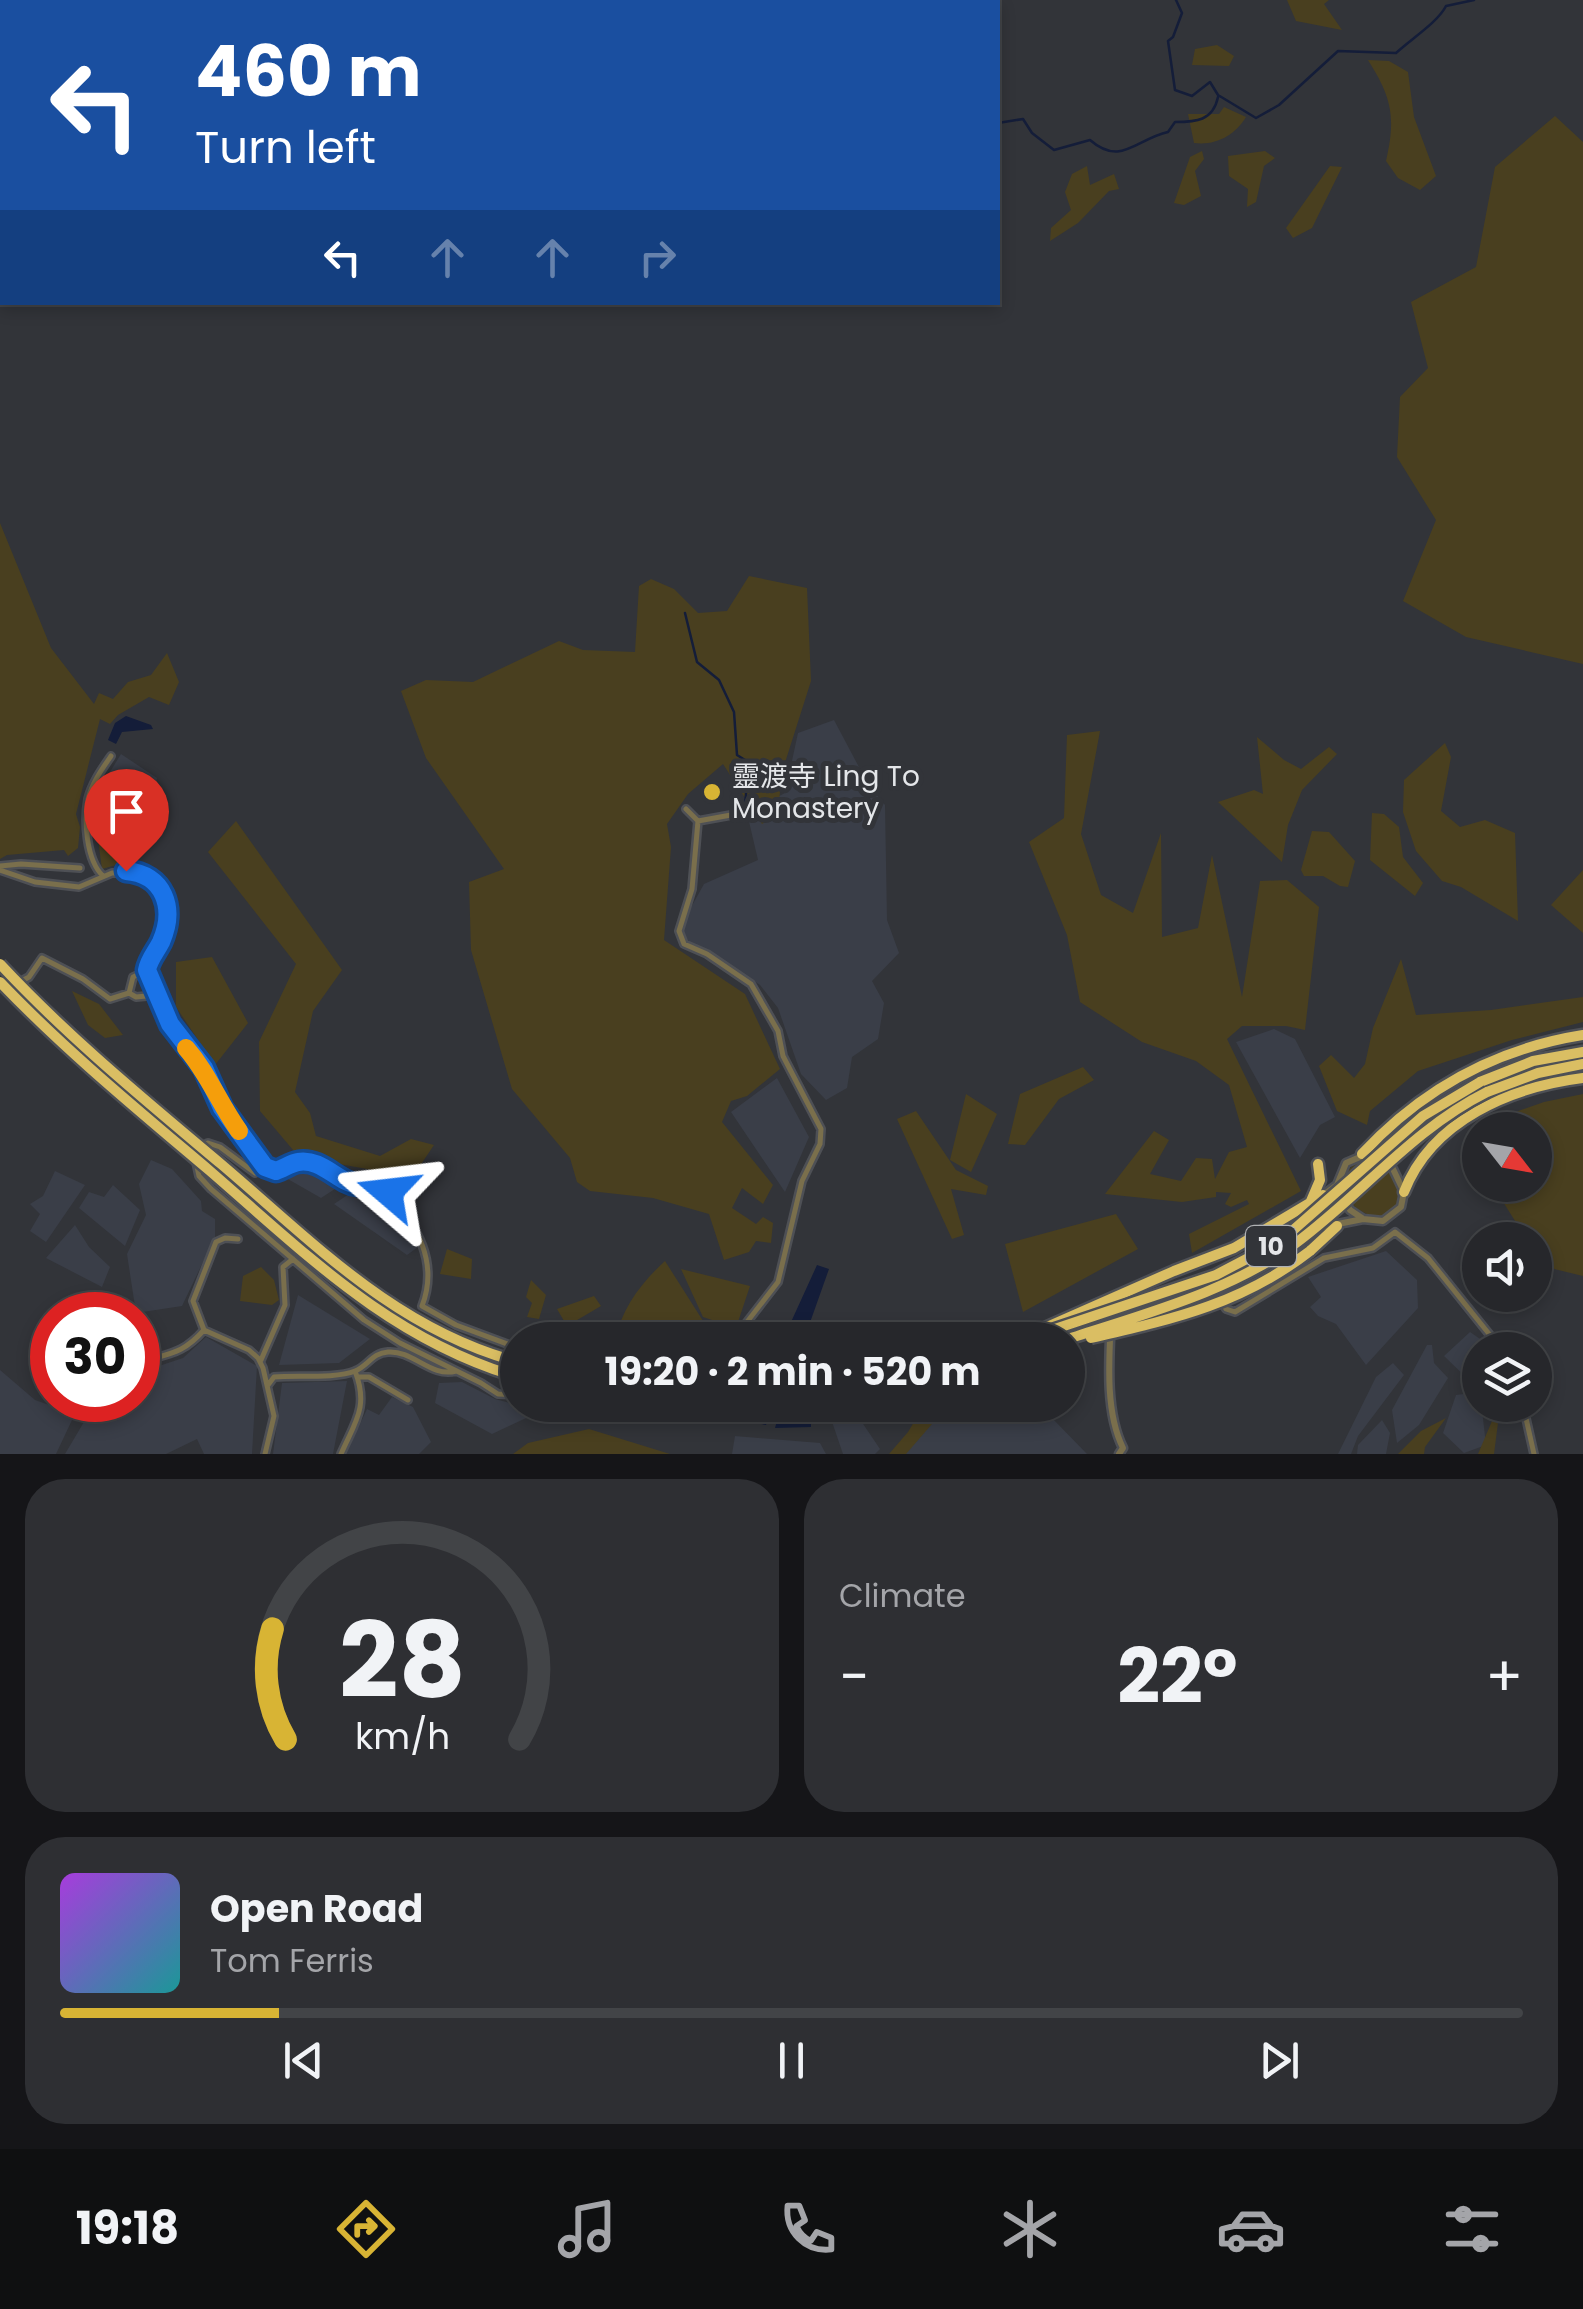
<!DOCTYPE html>
<meta charset="utf-8">
<style>
body{margin:0;font-family:Poppins,"Noto Sans SC",sans-serif;background:#2e2f33;color:#f1f3f6;height:100vh;display:flex;flex-direction:column;font-size:38px;white-space:nowrap}
*{box-sizing:border-box;margin:0}
p{font-size:32px;color:#a4a5a9}
.icon{flex:none;width:55px;height:55px;fill:none;stroke:currentColor;stroke-width:2;stroke-linecap:round;stroke-linejoin:round}
.map{position:relative;height:1454px;overflow:hidden}
.side{display:flex;flex-direction:column;gap:25px;padding:25px;background:#151518;flex:1}
.side>*{flex:none}
.hud{position:absolute;left:0px;top:0px;width:1000px;height:305px;box-shadow:0 5px 15px #0003,0 0 0 2px #424447;background:#1a4fa0;color:#fff;overflow:hidden}
.needle{width:65px;rotate:121deg}
.buttons{position:absolute;left:1462px;top:1112px;display:grid;gap:20px}
.buttons a{display:grid;place-items:center;width:90px;height:90px;border-radius:50%;background:#26272b;box-shadow:0 5px 15px #0003,0 0 0 2px #424447;font-size:50px}
.speed{position:absolute;left:30px;top:1292px;display:flex;gap:20px;font-size:50px;font-weight:700;text-align:center}
.speed>*{display:grid;place-content:center;width:130px;height:130px;border-radius:50%;background:#26272b;box-shadow:0 5px 15px #0003,0 0 0 2px #424447;line-height:1}
.speed .limit{border:15px solid #d22;background:#fff;color:#111}
.pin{position:absolute;display:grid;place-items:center;width:85px;height:85px;color:#fff;margin:-102px -42px;border-radius:50% 50% 50% 0;rotate:-45deg;box-shadow:0 0 10px #0007}
.pin .icon{rotate:45deg}
.me{position:absolute;width:110px;margin:-55px;rotate:287deg;stroke-linejoin:round;filter:drop-shadow(0 0 8px #0008)}
.turn{display:flex;align-items:center;gap:35px;height:210px;padding:0 30px;font-size:45px}
.turn .icon{width:130px;height:130px;stroke-width:2.5}
.turn b{display:block;font-size:70px;line-height:85px}
.lanes{display:flex;align-items:center;height:95px;padding:0 30px;background:#0003;justify-content:center;gap:50px;direction:ltr}
.lanes .off{opacity:.35}
.big{font-size:75px;font-weight:700;line-height:1.1}
.side .tile{flex:1;display:flex;flex-direction:column;justify-content:center;gap:15px;min-width:0;padding:0 35px;border-radius:40px;background:#2e2f33}
.side .dial{align-items:center;gap:0}
.dial svg{height:260px;overflow:visible;fill:none;stroke:#424447;stroke-width:7;stroke-linecap:round;text-anchor:middle}
.dial text{fill:#f1f3f6;stroke:none}
.song{display:flex;align-items:center;gap:30px}
.cover{width:120px;height:120px;border-radius:15px;background:linear-gradient(135deg,hsl(280 70% 55%),hsl(180 70% 35%))}
.played{height:10px;border-radius:5px;background:linear-gradient(90deg,#d8b434 15%,#424447 15%)}
.keys{display:flex;justify-content:space-around;direction:ltr}
.heat{display:flex;justify-content:space-between;align-items:center;font-size:55px;direction:ltr}
.side .tiles{flex:1;display:grid;gap:25px;grid-template-columns:1fr 1fr}
.tile:last-child{grid-column:span 2}
.trip{position:absolute;left:500px;top:1322px;width:585px;height:100px;border-radius:50px;background:#26272b;box-shadow:0 5px 15px #0003,0 0 0 2px #424447;font-weight:700;line-height:100px;text-align:center}
.tab-bar{display:flex;height:160px;justify-content:space-around;align-items:center;background:#0f1011;color:#a4a5a9}
.tab-bar .icon{width:70px;height:70px}
.tab-bar .current{color:#d8b434}
.tab-bar b{font-size:45px;color:#f1f3f6}
.map>svg:first-child{display:block}
.built{fill:#3a3e48}
.green{fill:#493f1f}
.water{fill:#141d39}
.lines{fill:none;stroke-linecap:round;stroke-linejoin:round}
.stream{stroke:#141d39;stroke-width:2.5}
.minor-casing{stroke:#4e5055;stroke-width:10}
.tertiary-casing{stroke:#4e5055;stroke-width:11}
.motorway-casing{stroke:#4e5055;stroke-width:15}
.minor{stroke:#7a6f4c;stroke-width:5}
.tertiary{stroke:#7a6f4c;stroke-width:6}
.motorway{stroke:#dabe63;stroke-width:10}
.motorway-bridge-casing{stroke:#4e5055;stroke-width:15;stroke-linecap:butt}
.motorway-bridge{stroke:#dabe63;stroke-width:10}
.route-casing{stroke:#114b97;stroke-width:25}
.route{stroke:#1a73e8;stroke-width:18}
.slow{stroke:#f59e0b;stroke-width:18}
.poi-dot{fill:#d8b434;stroke:#323439;stroke-width:4}
.labels{text-anchor:middle;stroke-width:10;stroke-linejoin:round;paint-order:stroke}
.shield{fill:#323439;stroke:#afb1b4;stroke-width:2.5}
.shield-label{font-size:25px;font-weight:bold;fill:#e4e6e9}
.poi-label{font-size:28px;fill:#e4e6e9;stroke:#323439;text-anchor:start}
</style>
<div class="map">
<svg width="1583" height="1454" viewBox="0 0 1583 1454">
<rect width="100%" height="100%" fill="#323439"/>
<!-- built -->
<path class="built" d="M834,720L869,786L885,805L887,920L899,953L872,981L884,1003L878,1039L852,1057L847,1088L826,1100L801,1074L778,1008L760,985L706,949L689,943L683,932L684,920L704,884L758,860L747,813L785,793L798,733Z
M121,754L157,778L151,808L92,801Z
M1274,1029L1295,1039L1335,1117L1320,1125L1300,1158L1236,1042Z
M777,1078L809,1137L785,1192L731,1112Z
M151,1160L172,1169L201,1201L202,1211L215,1219V1237L182,1306L136,1313L127,1254L146,1215L139,1184Z
M302,1167L341,1185L321,1198L286,1178Z
M55,1171L85,1185L46,1242L30,1231L40,1214L30,1204L43,1196Z
M113,1185L140,1210L125,1246L79,1208L89,1192L104,1197Z
M355,1190L388,1202L418,1247L407,1255L334,1204Z
M75,1225L89,1247L110,1267L102,1287L46,1258Z
M1386,1251L1417,1280L1418,1308L1366,1365L1336,1324L1318,1316L1310,1307L1321,1297L1308,1277Z
M298,1295L370,1339L339,1363L279,1365Z
M1470,1332L1486,1343L1488,1350H1480V1381L1474,1385L1444,1356Z
M206,1337L257,1366L252,1454H204L197,1439L166,1454H65L97,1400H138V1373L183,1358Z
M1427,1345H1432L1434,1363L1448,1378L1419,1425L1397,1443L1392,1410Z
M1393,1363L1404,1375L1358,1436L1351,1454H1338L1376,1377Z
M0,1370L35,1400L66,1411L72,1420L56,1454H0Z
M347,1381L333,1454H273L282,1383Z
M462,1382L495,1399L541,1411L492,1434L435,1403L439,1383Z
M1480,1392L1486,1445L1464,1453L1443,1433L1456,1395Z
M392,1397L413,1407L431,1442L419,1454H346L367,1409L379,1415Z
M964,1405H1062L1052,1418L1087,1454H902L933,1417Z
M853,1409L880,1449L875,1454H843L828,1410Z
M1382,1420L1390,1433L1386,1454H1357L1358,1445Z
M735,1436L820,1443L826,1454H732Z"/>
<!-- green -->
<path class="green" d="M1287,0H1329L1324,4L1342,30L1296,21Z
M1217,45L1234,56L1229,66L1192,65L1195,49Z
M1368,60L1389,61L1408,72L1414,117L1436,176L1420,190L1398,178L1386,161C1396,117 1392,98 1368,60Z
M1224,107L1246,117C1235,135 1216,146 1194,143L1188,114H1219Z
M1555,116L1583,142V664L1466,637L1403,601L1436,520L1397,457L1400,397L1428,368L1411,302L1476,267L1495,167Z
M1202,151L1204,159L1195,171L1201,196L1184,205L1174,203L1190,157Z
M1265,151L1275,158L1264,166L1256,202L1247,207L1248,189L1229,176L1228,156Z
M1087,166L1090,185L1114,174L1119,189L1109,191L1078,223L1050,241L1051,228L1071,210L1065,192L1072,174Z
M1330,166L1342,167L1312,228L1293,238L1286,228Z
M0,523L51,648L94,704L99,693L113,699L128,682L151,675L167,653L179,682L169,705L149,697L118,715L110,724L100,719L76,814L80,827L78,848L68,856L64,850L7,855L0,859Z
M749,576L807,588L811,681L783,769L777,816L762,824L723,764L688,794L667,824L671,847L664,940L745,994L780,1069L747,1096L731,1101L722,1122L773,1185L763,1204L742,1188L732,1208L756,1224L763,1217L773,1223L771,1243L756,1241L749,1252L724,1260L709,1214L653,1198L590,1191L577,1182L570,1158L512,1089L471,950L469,882L504,869L426,758L401,691L426,680L473,682L559,641L583,650L635,652L639,586L651,579L674,589L698,613L727,611Z
M1100,731L1081,834L1101,895L1133,913L1161,833L1162,937L1198,928L1212,855L1242,997L1260,881L1287,880L1319,907L1305,1030L1286,1026H1242L1227,1039L1301,1191L1192,1253L1189,1234L1249,1204L1247,1200L1231,1207L1225,1204L1231,1193L1216,1192V1197L1182,1202L1105,1194L1154,1131L1169,1140L1150,1174L1181,1181L1196,1158L1212,1159L1215,1179L1229,1152L1247,1147L1229,1085L1196,1061L1142,1042L1080,1002L1067,935L1029,842L1064,818L1067,735Z
M1257,737L1284,760L1301,769L1329,747L1337,754L1302,790L1288,825L1282,862L1218,802L1254,790L1263,794Z
M1445,743L1451,757L1441,811L1460,827L1485,820L1515,833L1518,921L1461,887L1442,881L1416,851L1403,812L1404,780Z
M94,810L143,818L123,863L102,869Z
M1372,813L1384,814L1399,827L1403,857L1423,883L1415,896L1370,860Z
M236,821L342,970L313,1011L295,1092L310,1113L316,1136L380,1156L411,1139L434,1145L405,1188L373,1170L299,1157L260,1111L259,1042L296,964L208,852Z
M1312,831L1329,832L1355,861L1348,887L1340,886L1323,876H1304L1301,870Z
M1583,870V933L1551,905Z
M212,957L248,1023L215,1065L176,1007V962Z
M1401,959L1416,1015L1491,1010L1583,997V1022L1512,1040L1418,1071L1370,1111L1367,1125L1337,1111L1319,1066L1331,1055L1354,1078L1365,1064L1373,1028Z
M72,991L99,1004L123,1035L105,1038L88,1025Z
M1083,1067L1094,1080L1059,1099L1025,1145L1008,1144L1020,1094Z
M966,1094L997,1114L971,1172L950,1160Z
M1583,1094V1276L1546,1267L1535,1251V1240H1527L1495,1189L1496,1185H1535V1130H1508L1510,1120L1504,1116L1544,1102Z
M916,1111L956,1170L988,1186L986,1195L951,1189L964,1235L952,1239L897,1119Z
M1365,1160C1382,1162 1408,1184 1397,1204C1377,1242 1308,1180 1365,1160Z
M1116,1214L1138,1249L1023,1312L1005,1244Z
M447,1249L472,1259L471,1279L440,1274Z
M665,1261L705,1324L694,1340H615C622,1308 641,1283 665,1261Z
M261,1267L274,1280L279,1300L272,1305L240,1301L243,1276Z
M681,1269L750,1286L736,1328L703,1317Z
M531,1280L546,1295L539,1319L527,1317L532,1303L526,1297Z
M594,1296L601,1306L567,1326L557,1309Z
M924,1405H980L932,1424L906,1454H889L908,1432Z
M1499,1415L1494,1454H1478L1492,1421Z
M1446,1418L1425,1447L1424,1454H1398L1421,1431Z
M589,1429L670,1454H513L528,1443Z"/>
<!-- water -->
<path class="water" d="M126,716L151,725L153,729L122,732L116,744L108,740L115,723Z
M817,1265L829,1269L807,1331L791,1322Z
M811,1405V1427L775,1428L780,1410L765,1409L763,1413L770,1416L766,1425L740,1420L751,1406Z"/>
<g class="lines">
<!-- stream -->
<path class="stream" d="M1176,0L1182,13L1173,37L1168,41L1175,90L1192,96L1210,82L1218,95L1256,118L1279,105L1338,51L1396,53C1411,39 1438,22 1446,6L1474,0
M998,123L1023,119L1032,133L1054,150L1090,140C1121,167 1136,139 1168,132L1175,122C1196,122 1213,121 1218,97
M685,613L697,662L719,680L734,712L737,755L745,760L748,774L745,804"/>
<defs>
<path id="minor" d="M686,809L698,821
M731,815L698,821L692,889L679,931L684,944L707,954L751,984L778,1031L783,1056L821,1129L820,1144L802,1181L778,1282L733,1340
M0,866L21,864L80,868
M0,870L35,882L79,887L112,873L145,872L157,882L166,903L167,922L147,971
M103,876C86,860 84,821 88,799C92,783 102,769 111,756
M18,983L29,977L42,958L83,979L110,999L129,993L133,977L147,971L169,1024L204,1068L223,1107L265,1167
M129,993L136,997L157,995
M200,1147L208,1143L220,1147L255,1173L265,1167L276,1171C283,1169 291,1163 298,1162C322,1158 337,1182 357,1185C369,1187 377,1185 388,1192C417,1226 439,1262 422,1306L456,1325L518,1348
M196,1162L199,1176L211,1189L364,1320L400,1343L481,1383L498,1394L518,1395
M238,1239L225,1238L216,1242L193,1301L204,1330L249,1350L258,1358L263,1368L274,1416L265,1454
M1213,1287L1226,1309L1235,1312L1324,1258L1373,1248L1395,1232L1428,1258L1502,1350
M261,1360L285,1305L283,1267L293,1259
M138,1363C167,1353 181,1356 204,1330
M357,1377H369L408,1400
M268,1385L274,1377C295,1375 336,1379 355,1371C368,1366 372,1353 388,1352C413,1350 431,1378 456,1371
M604,1405H687
M1523,1405L1534,1454
M341,1454C355,1422 369,1407 355,1371"/>
<path id="tertiary" d="M1338,1190L1350,1210L1362,1218
M1318,1228L1363,1219L1383,1221L1401,1207L1404,1192L1393,1169L1367,1154L1346,1163L1337,1185L1322,1196
M1231,1276L1275,1248
M1119,1454L1123,1448C1105,1412 1109,1359 1111,1319L1210,1285"/>
<path id="motorway" d="M1480,1082L1533,1061L1583,1052
M1487,1092L1538,1073L1583,1064
M1362,1154C1422,1089 1495,1049 1583,1035
M1404,1192C1432,1120 1511,1087 1583,1078
M1311,1201L1320,1180L1318,1164
M1310,1251L1337,1226
M1040,1330L1174,1271L1234,1248L1323,1195"/>
</defs>
<!-- minor casing -->
<use href="#minor" class="minor-casing"/>
<!-- tertiary casing -->
<use href="#tertiary" class="tertiary-casing"/>
<!-- motorway casing -->
<use href="#motorway" class="motorway-casing"/>
<!-- minor -->
<use href="#minor" class="minor"/>
<!-- tertiary -->
<use href="#tertiary" class="tertiary"/>
<!-- motorway -->
<use href="#motorway" class="motorway"/>
<defs>
<path id="motorway-bridge" d="M0,964C68,1037 145,1100 221,1164C314,1243 395,1329 518,1362
M0,982C65,1050 138,1110 210,1171C306,1254 391,1340 518,1377
M1091,1338C1173,1319 1242,1304 1310,1251
M1022,1340L1216,1275L1258,1253L1291,1232L1423,1116L1480,1082
M1065,1340C1143,1314 1230,1292 1296,1243C1362,1194 1413,1129 1487,1092"/>
</defs>
<!-- motorway-bridge casing -->
<use href="#motorway-bridge" class="motorway-bridge-casing"/>
<!-- motorway-bridge -->
<use href="#motorway-bridge" class="motorway-bridge"/>
</g>
<g class="lines">
<defs>
<path id="route" d="M126,871C164,874 176,908 161,942C156,952 149,959 147,970L170,1024L204,1068L222,1108L265,1167L276,1171C283,1169 291,1163 298,1162C322,1158 337,1182 357,1185C369,1187 377,1185 388,1192"/>
</defs>
<!-- route casing -->
<use href="#route" class="route-casing"/>
<!-- route -->
<use href="#route" class="route"/>
<!-- slow -->
<path class="slow" d="M186,1048C208,1073 219,1103 239,1131"/>
</g>
<!-- markers -->
<circle class="poi-dot" cx="712" cy="792" r="10"/>
<g class="labels">
<!-- shield labels -->
<rect class="shield" x="1246" y="1226" width="50" height="40" rx="8"/>
<g class="shield-label">
<text x="1271" y="1255">10</text>
</g>
<!-- poi labels -->
<g class="poi-label">
<text x="732" y="786">靈渡寺 Ling To<tspan x="732" dy="32">Monastery</tspan></text>
</g>
</g>
</svg>
<div class="buttons">
<a><svg class="needle" viewBox="-14 -14 28 28"><path d="M0-13l5 13h-10z" fill="#e53935"/><path d="M0 13l5-13h-10z" fill="#a4a5a9"/></svg></a>
<a><svg class="icon" aria-label="sound" viewBox="0 0 24 24"><path d="M4 9h4l5-4v14l-5-4H4zM17 9q2 3 0 6"/></svg></a>
<a><svg class="icon" aria-label="layers" viewBox="0 0 24 24"><path d="M12 4l9 5-9 5-9-5zM3 14l9 5 9-5"/></svg></a>
</div>
<div class="speed"><div class="limit">30</div></div>
<div class="pin" style="left:126px;top:871px;background:#d93025"><svg class="icon" aria-label="arrive" viewBox="0 0 24 24"><path d="M6 21V4h12l-3 4 3 4H6"/></svg></div>
<svg class="me" style="left:388px;top:1192px" viewBox="-20 -20 40 40"><path d="M0-17L14 15 0 8-14 15z" fill="#1a73e8" stroke="#fff" stroke-width="4"/></svg>
<div class="trip">19:20 · 2 min · 520 m</div>
<div class="hud">
<div class="turn"><svg class="icon" aria-label="left" viewBox="0 0 24 24"><path d="M17 20v-9H6M10 6l-5 5 5 5"/></svg><div><b>460 m</b>Turn left</div></div>
<div class="lanes"><svg class="icon" aria-label="left" viewBox="0 0 24 24"><path d="M17 20v-9H6M10 6l-5 5 5 5"/></svg><svg class="icon off" aria-label="ahead" viewBox="0 0 24 24"><path d="M12 20V5M6 11l6-6 6 6"/></svg><svg class="icon off" aria-label="ahead" viewBox="0 0 24 24"><path d="M12 20V5M6 11l6-6 6 6"/></svg><svg class="icon off" aria-label="right" viewBox="0 0 24 24"><path d="M7 20v-9h11M14 6l5 5-5 5"/></svg></div>
</div>
</div>
<section class="side">
<div class="tiles">
<div class="tile dial"><svg viewBox="0 0 100 80">
<path d="M14 69A42 42 0 1 1 86 69"/>
<path d="M14 69A42 42 0 0 1 10 35" stroke="#d8b434"/>
<text x="50" y="56" font-size="32" font-weight="700">28</text>
<text x="50" y="72" font-size="11">km/h</text>
</svg></div>
<div class="tile"><p>Climate</p>
<div class="heat"><a>−</a><b class="big">22°</b><a>+</a></div>
</div>
<div class="tile">
<div class="song"><i class="cover"></i><div><b>Open Road</b><p>Tom Ferris</p></div></div>
<div class="played"></div>
<div class="keys"><svg class="icon" aria-label="previous" viewBox="0 0 24 24"><path d="M18 5L8 12l10 7zM5 5v14"/></svg><svg class="icon" aria-label="pause" viewBox="0 0 24 24"><path d="M8 5v14M16 5v14"/></svg><svg class="icon" aria-label="next" viewBox="0 0 24 24"><path d="M6 5l10 7-10 7zM19 5v14"/></svg></div>
</div>
</div>
</section>
<nav class="tab-bar">
<b>19:18</b>
<svg class="icon current" aria-label="directions" viewBox="0 0 24 24"><path d="M12 3l9 9-9 9-9-9zM9 14v-3h6M13 9l2 2-2 2"/></svg>
<svg class="icon" aria-label="music" viewBox="0 0 24 24"><path d="M9 18V5l10-2v13"/><circle cx="6" cy="18" r="3"/><circle cx="16" cy="16" r="3"/></svg>
<svg class="icon" aria-label="phone" viewBox="0 0 24 24"><path d="M5 4h4l2 5-3 2q2 4 5 5l2-3 5 2v4C11 20 4 13 5 4z"/></svg>
<svg class="icon" aria-label="climate" viewBox="0 0 24 24"><path d="M12 3v18M4 7l16 10M4 17L20 7"/></svg>
<svg class="icon" aria-label="car" viewBox="0 0 24 24"><path d="M5 17H2v-5l4-1 3-4h7l3 4 3 1v5h-3M9 17h6M6 11h13"/><circle cx="7" cy="17" r="2"/><circle cx="17" cy="17" r="2"/></svg>
<svg class="icon" aria-label="filters" viewBox="0 0 24 24"><path d="M4 7h16M4 17h16"/><circle cx="9" cy="7" r="2"/><circle cx="15" cy="17" r="2"/></svg>
</nav>
